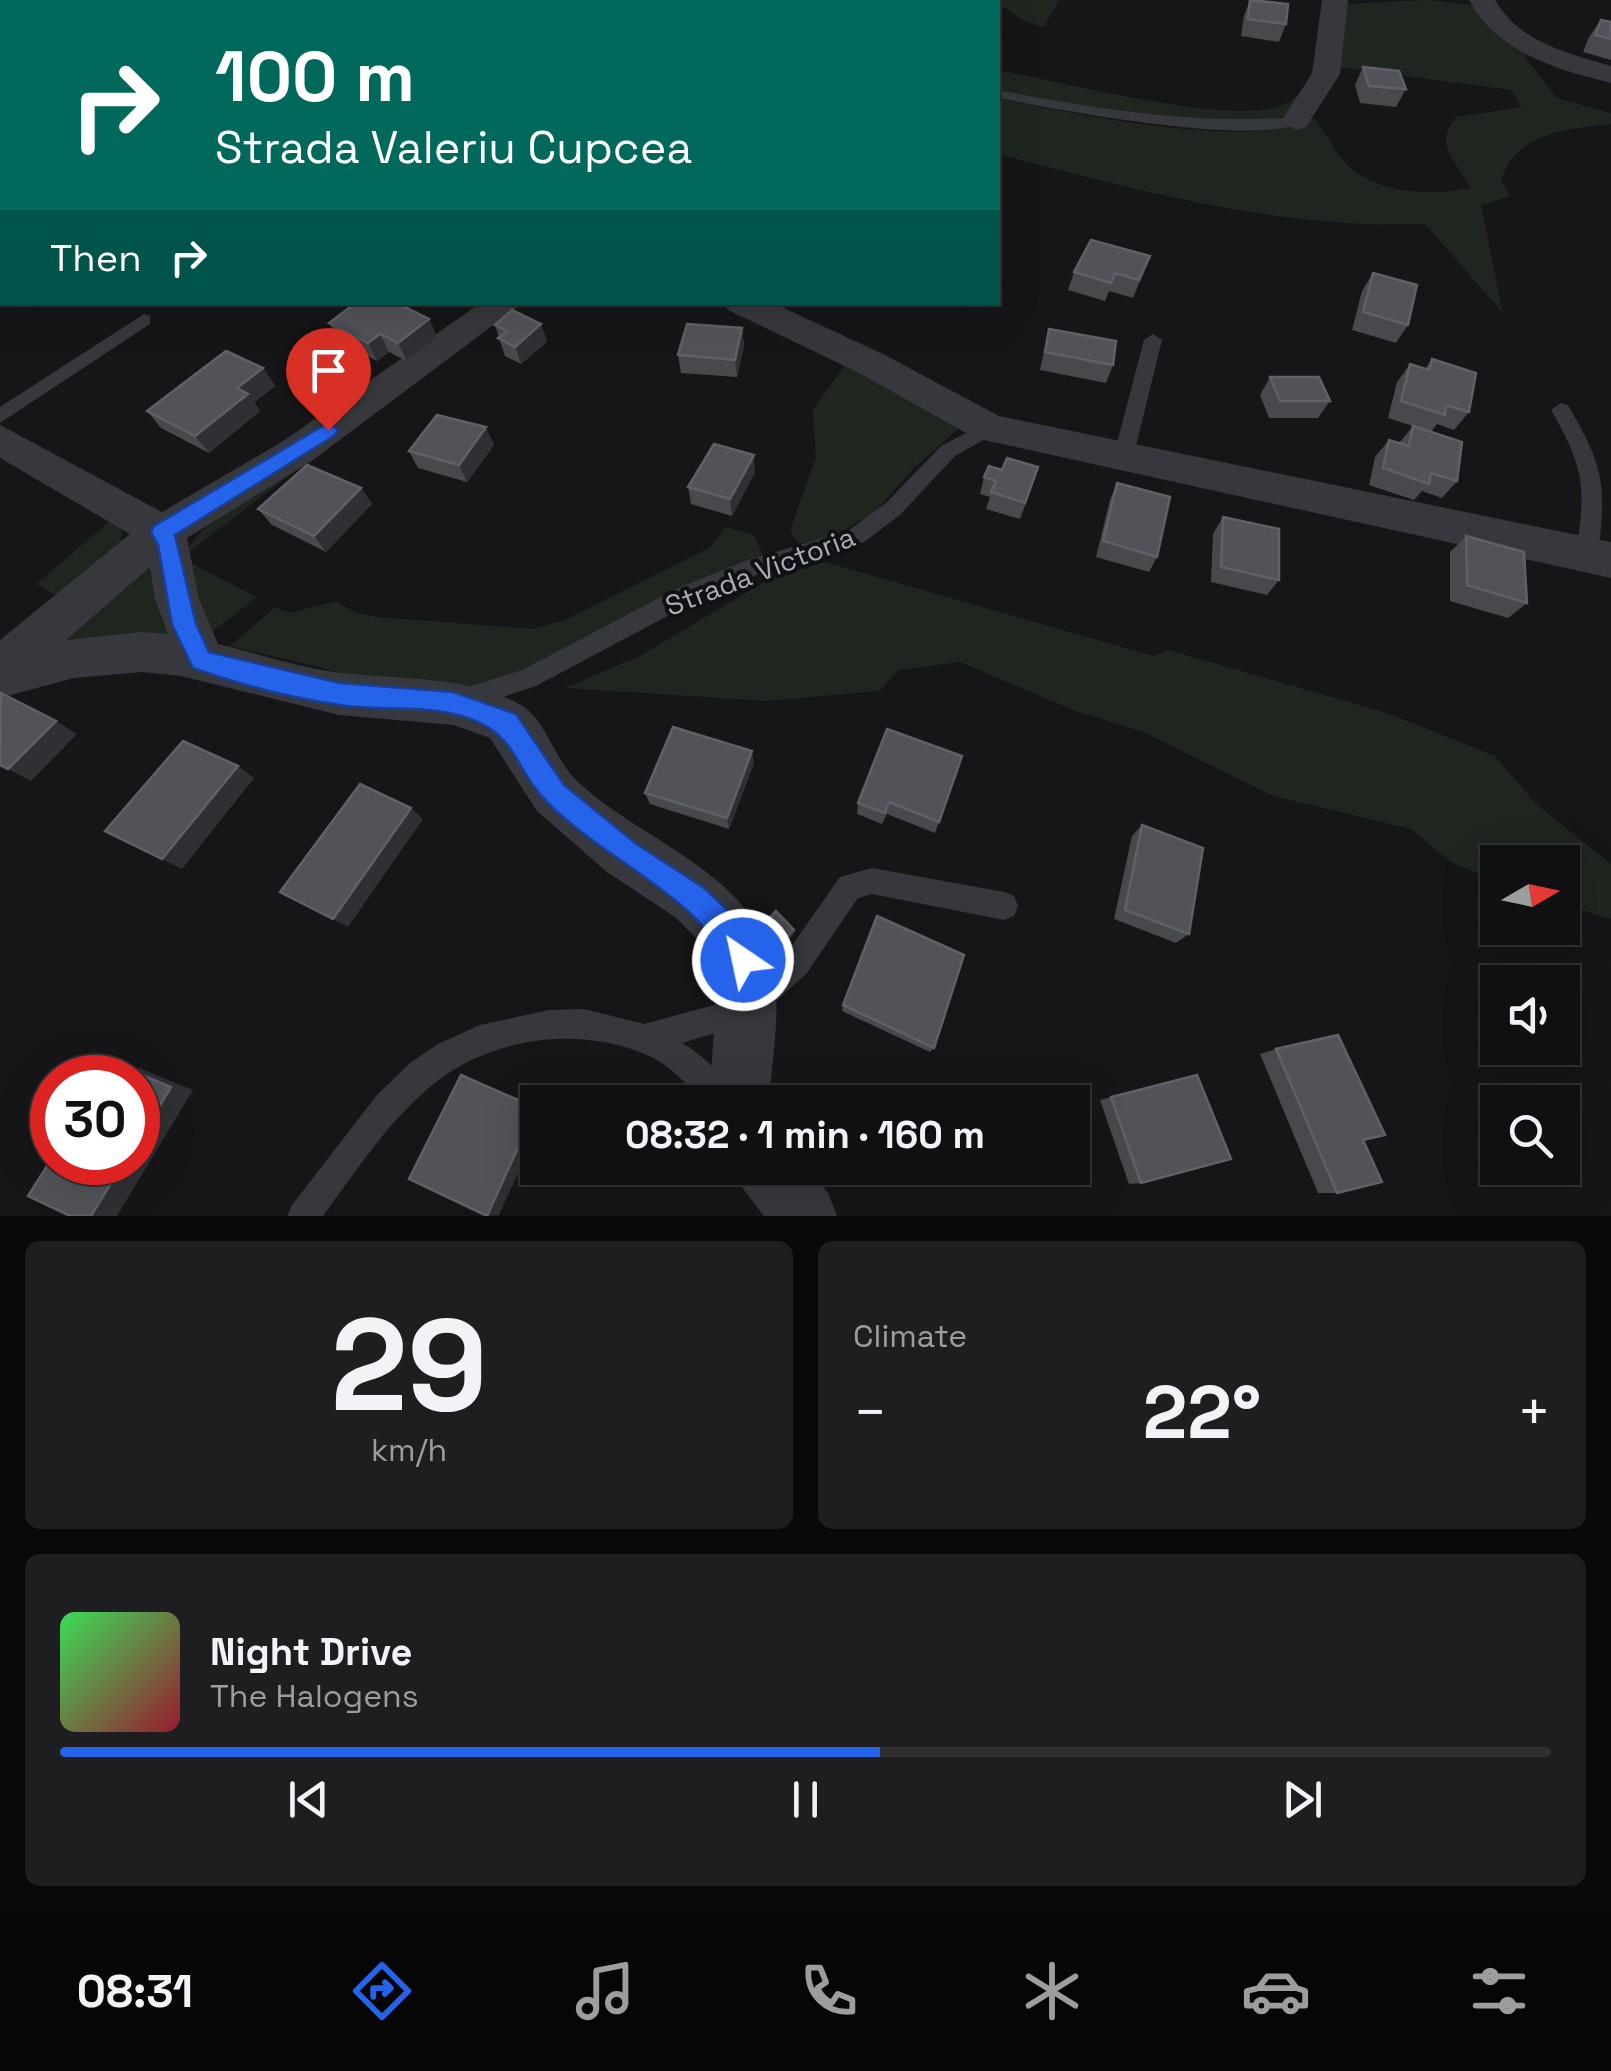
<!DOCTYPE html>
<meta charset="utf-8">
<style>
body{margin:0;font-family:"Space Grotesk",sans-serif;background:#1e1e20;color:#f1f3f6;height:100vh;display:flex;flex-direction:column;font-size:38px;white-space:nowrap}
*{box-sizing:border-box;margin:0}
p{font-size:32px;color:#9c9d9f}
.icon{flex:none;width:55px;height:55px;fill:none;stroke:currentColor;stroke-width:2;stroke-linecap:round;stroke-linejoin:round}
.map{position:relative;height:1216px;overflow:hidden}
.details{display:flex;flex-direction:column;gap:25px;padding:25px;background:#09090a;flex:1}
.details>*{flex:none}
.banner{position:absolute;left:0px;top:0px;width:1000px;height:305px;box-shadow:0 10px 40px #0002,0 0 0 2px #303032;background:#00695c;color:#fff;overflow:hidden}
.needle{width:65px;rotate:81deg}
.tools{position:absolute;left:1480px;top:845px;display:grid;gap:20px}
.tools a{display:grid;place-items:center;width:100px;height:100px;border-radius:0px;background:#101012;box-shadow:0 10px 40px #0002,0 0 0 2px #303032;font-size:50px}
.speed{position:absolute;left:30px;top:1055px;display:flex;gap:20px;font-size:50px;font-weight:700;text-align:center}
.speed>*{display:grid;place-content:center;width:130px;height:130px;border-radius:50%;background:#101012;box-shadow:0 10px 40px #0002,0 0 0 2px #303032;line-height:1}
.speed .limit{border:15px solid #d22;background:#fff;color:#111}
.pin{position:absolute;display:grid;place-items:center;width:85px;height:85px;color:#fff;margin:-102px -42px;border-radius:50% 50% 50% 0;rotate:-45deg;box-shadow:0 0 10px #0007}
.pin .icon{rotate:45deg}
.me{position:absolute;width:110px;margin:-55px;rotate:326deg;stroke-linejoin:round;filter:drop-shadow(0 0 8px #0008)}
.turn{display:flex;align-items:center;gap:35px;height:210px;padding:0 50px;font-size:45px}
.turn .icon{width:130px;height:130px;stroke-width:2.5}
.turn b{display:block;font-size:70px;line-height:85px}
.then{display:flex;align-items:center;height:95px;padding:0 50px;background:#0003;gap:20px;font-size:38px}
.big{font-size:75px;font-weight:800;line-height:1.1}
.details .tile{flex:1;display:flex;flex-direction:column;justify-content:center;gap:15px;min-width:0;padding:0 35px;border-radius:15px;background:#1e1e20}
.details .dial{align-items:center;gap:0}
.dial b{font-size:130px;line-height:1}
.song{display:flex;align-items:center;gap:30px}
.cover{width:120px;height:120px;border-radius:15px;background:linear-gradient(135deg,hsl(130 70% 55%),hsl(350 70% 35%))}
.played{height:10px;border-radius:5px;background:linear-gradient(90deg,#2563eb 55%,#303032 55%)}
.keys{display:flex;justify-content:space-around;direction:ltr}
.heat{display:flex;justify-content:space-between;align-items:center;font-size:55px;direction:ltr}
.details .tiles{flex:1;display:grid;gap:25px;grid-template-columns:1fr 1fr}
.tile:last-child{grid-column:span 2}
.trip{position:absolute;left:520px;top:1085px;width:570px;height:100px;border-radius:0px;background:#101012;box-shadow:0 10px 40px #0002,0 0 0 2px #303032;font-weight:800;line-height:100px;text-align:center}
.tab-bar{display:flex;height:160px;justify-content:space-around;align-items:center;background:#060607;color:#9c9d9f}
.tab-bar .icon{width:70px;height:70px}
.tab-bar .current{color:#2563eb}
.tab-bar b{font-size:45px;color:#f1f3f6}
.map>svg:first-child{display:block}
.green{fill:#1e261f}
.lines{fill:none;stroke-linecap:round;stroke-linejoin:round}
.service{fill:#37383d;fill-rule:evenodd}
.minor{fill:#37383d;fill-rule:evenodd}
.wall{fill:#47494d}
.shaded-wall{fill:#2f3033}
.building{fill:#525359;stroke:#5f6168;stroke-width:2.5}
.route{fill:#2563eb;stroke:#184099;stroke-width:2.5}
.labels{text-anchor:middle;stroke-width:8;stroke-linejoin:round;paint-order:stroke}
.street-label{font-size:28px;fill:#a8adb8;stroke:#111113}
</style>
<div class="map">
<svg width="1611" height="1216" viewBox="0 0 1611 1216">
<rect width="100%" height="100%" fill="#161618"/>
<!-- green -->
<path class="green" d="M992,0H1059L1044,27L1028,23Z
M1426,0L1477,5L1507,43L1531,52L1525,57L1557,98L1611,113V124C1567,129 1514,132 1501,182L1510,196L1481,205L1503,313L1425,224C1280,230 1137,190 998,154V99C1070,112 1252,153 1314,118C1326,134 1338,158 1353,170C1386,195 1433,195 1470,188C1457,160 1432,146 1456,117L1522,107L1511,90L1337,67L1342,4Z
M1318,44C1316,69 1313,97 1290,113C1252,139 1048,102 998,90V70C1056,80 1242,130 1287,103C1310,90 1313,67 1318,44Z
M846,364L966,422L914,468L875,512L837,534L799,544L790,531L816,457L813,409Z
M321,451L188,553L186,561L257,597L212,632L203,624L180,563C193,527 282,456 321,451Z
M111,520L121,527C127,563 87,580 62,599L36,584Z
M725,527L754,535L763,555L662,597L507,678L461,690L381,682L230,646L275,607L289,613L336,601L356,613L378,617L532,629L565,620L709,548Z
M148,558L175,643L16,665Z
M825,562L1153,656L1168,650L1387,713L1495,756L1536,804L1611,864V919L1563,904L1562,862H1498L1497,881L1451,862L1411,829L1273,796L1146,733L1073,710L960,662L899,670L879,691L766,701L565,688L642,655L769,579Z"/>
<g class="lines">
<!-- service -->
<path class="service" d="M998,90C1097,109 1195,125 1296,117L1303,121C1262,149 1053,109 998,98Z
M144,314L150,316V324L0,423V407Z
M1153,334L1162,340L1133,458L1123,465L1113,458L1144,340Z
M1561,403L1568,405C1603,466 1607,483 1598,553L1587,562L1576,553C1586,487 1585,469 1551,410Z
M989,421L999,428L996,433L955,456L900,515L864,542L759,574L692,603L536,686L461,711L453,708L449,700L453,692L522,670L676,589L745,561L849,530L886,503L941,446Z
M872,868L1004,892L1014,896L1018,906L1014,916L1004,920L872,894L858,898L806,974L754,1021L682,1043C703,1055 730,1080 738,1102H703C686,1083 669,1064 645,1054C576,1025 487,1038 430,1087C387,1123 356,1171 323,1216H287L292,1205L377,1095L410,1063L438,1044L480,1025L549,1010L584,1009L644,1024L736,999L786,954L840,877Z"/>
<!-- minor -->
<path class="minor" d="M1322,0H1348L1340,74L1306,127L1296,130L1281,121L1312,74Z
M1469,0H1495C1519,42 1568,53 1611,66V83C1555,69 1498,53 1469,0Z
M482,302H524L313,460L187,538L199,599L218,644C259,654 301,668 343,673C402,680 467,675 521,705C544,718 555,758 574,778C634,838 748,870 771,959C783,1002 772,1058 769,1102H709L717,987L710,952L675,917L607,872L537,811L490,738L453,725L339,715L181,676L142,672L74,678L0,698V640L130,534L0,458V425L162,512L285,440ZM150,567L155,599L168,634L142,632L66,640Z
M723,302H771L885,355L999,416L1611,542V578L975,438L859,373L728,310Z
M734,1168H807L828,1193L837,1216H764L744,1190Z"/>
</g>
<!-- wall -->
<path class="wall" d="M1250,0L1286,24L1279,42L1241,36L1244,16Z
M1601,20L1611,22V60L1583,52L1589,37Z
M1363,67L1406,89L1396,107L1360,103L1355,85Z
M1074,272L1143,274L1133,298L1109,291L1105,301L1068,290Z
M1373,273L1408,325L1396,343L1352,330L1362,291Z
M429,319L437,337L407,361L389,352L377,361L338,341L329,323Z
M541,324L547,342L521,364L505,356L495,325Z
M742,328L744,346L737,377L681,373L678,355Z
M1049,329L1113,365L1106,383L1040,370Z
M1432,359L1469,412L1454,430L1437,424L1431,432L1457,481L1442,498L1422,491L1414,500L1369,485L1375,457L1389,440L1399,443L1413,426L1388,418L1397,382L1410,364L1425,369Z
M263,368L275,386L254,402L260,411L209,453L161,428L147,411Z
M1270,377L1330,401L1318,418H1269L1260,395Z
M494,445L467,482L418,468L409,451Z
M755,472L732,516L691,504L688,487Z
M984,477L1033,484L1020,519L986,509L990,497L980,494Z
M1117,483L1157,557L1149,572L1096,557L1110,500Z
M361,488L372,504L326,552L272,525L258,509Z
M1223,517L1279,580L1267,595L1211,582L1213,534Z
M1466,536L1527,603L1508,618L1450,601V552Z
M962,756L935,833L887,814L882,824L857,814L858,803Z
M754,763L729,829L650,804L645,793Z
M1142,825L1189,934L1176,943L1114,919L1132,836Z
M761,926L794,930V934L779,949L762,930Z
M843,1005L934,1048L930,1052L842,1011Z
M1276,1049L1363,1140L1337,1193H1318L1260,1054Z
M1197,1075L1141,1183L1129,1184L1100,1100Z"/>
<!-- shaded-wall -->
<path class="shaded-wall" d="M429,319L437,337L407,361L398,343Z
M541,324L547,342L521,364L515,347Z
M742,328L744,346L737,377L735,360Z
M380,334L389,352L377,361L368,343Z
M263,368L275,386L254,402L260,411L209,453L195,436L237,388Z
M486,427L494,445L467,482L459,465Z
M754,455L755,472L732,516L730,499Z
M361,488L372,504L326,552L314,536Z
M56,721L77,734L31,781L8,769Z
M752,751L754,763L729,829L727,818Z
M238,766L254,778L182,869L162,859Z
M411,808L423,819L348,927L333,919Z
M794,930V934L779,949L778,945Z
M115,1064L139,1068L193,1090L117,1216H91L124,1162H138V1141Z
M461,1075L538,1107V1128L499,1215L487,1216Z"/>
<!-- building -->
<path class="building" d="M1250,0L1288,4L1286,24L1248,19Z
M1601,20L1611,22V39L1595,35Z
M1363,67L1399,71L1406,89L1369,86Z
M1091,240L1150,256L1139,280L1115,273L1111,283L1074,272Z
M1373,273L1417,285L1408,325L1363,312Z
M357,302H395L429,319L398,343L380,334L368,343L329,323Z
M512,310L541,324L515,347L498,338L507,331L495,325Z
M687,324L742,328L735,360L678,355Z
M1049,329L1116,341L1113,365L1045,352Z
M226,351L263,368L237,388L248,394L195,436L147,411Z
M1432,359L1476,373L1469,412L1446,405L1445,415L1401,401L1410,364L1429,370Z
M1270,377H1319L1330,401H1280Z
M437,415L486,427L459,465L409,451Z
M1413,426L1462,442L1457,481L1431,473L1429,484L1383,468L1389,440L1409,446Z
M714,444L754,455L730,499L688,487Z
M1007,458L1038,467L1025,503L991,492L996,481L984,477L989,466L1002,470Z
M307,465L361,488L314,536L258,509Z
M1117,483L1170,497L1157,557L1103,541Z
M1223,517L1279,529V580L1221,567Z
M1466,536L1524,552L1527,603L1467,585Z
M1,693L56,721L8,769L0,765Z
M673,727L752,751L727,818L645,793Z
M887,729L962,756L939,822L889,802L885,813L858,803Z
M183,741L238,766L162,859L105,831Z
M360,784L411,808L333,919L280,892Z
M1142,825L1203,848L1189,934L1125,910Z
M776,911L794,930L778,945L761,926Z
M877,916L964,955L934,1048L843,1005Z
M1338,1035L1385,1135L1363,1140L1382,1182L1337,1193L1276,1049Z
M115,1064L171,1087L138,1141V1078H106Z
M461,1075L536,1108L487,1216L409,1179Z
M1197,1075L1231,1159L1141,1183L1111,1097Z
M52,1158V1162H124L91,1216H70L28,1196Z"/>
<!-- route -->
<path class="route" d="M328,423L338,430L335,435L175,535L196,624L209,652L340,683L453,692L516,714L564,785L635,843L704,888L740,922L758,960L753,970L743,974L733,970C699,896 606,861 549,804C509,764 520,730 454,714C417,705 377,711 340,705C292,698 238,684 193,668L172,624L158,545L151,532L154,526Z"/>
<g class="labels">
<!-- street labels -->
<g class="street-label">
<text transform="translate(760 571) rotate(-21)" y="10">Strada Victoria</text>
</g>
</g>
</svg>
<div class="tools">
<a><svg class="needle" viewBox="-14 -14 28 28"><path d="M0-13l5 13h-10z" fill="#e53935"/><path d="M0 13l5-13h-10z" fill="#9c9d9f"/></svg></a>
<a><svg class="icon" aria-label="sound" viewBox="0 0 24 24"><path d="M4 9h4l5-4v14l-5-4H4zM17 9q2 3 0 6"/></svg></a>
<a><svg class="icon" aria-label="search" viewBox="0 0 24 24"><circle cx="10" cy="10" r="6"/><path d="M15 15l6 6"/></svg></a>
</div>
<div class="speed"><div class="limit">30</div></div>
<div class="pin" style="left:328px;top:430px;background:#d93025"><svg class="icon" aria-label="arrive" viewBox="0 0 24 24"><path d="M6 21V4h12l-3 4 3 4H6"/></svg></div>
<svg class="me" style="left:743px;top:960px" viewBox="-20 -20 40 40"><circle r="17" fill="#2563eb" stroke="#fff" stroke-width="3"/><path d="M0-11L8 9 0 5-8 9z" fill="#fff"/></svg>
<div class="trip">08:32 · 1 min · 160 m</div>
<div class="banner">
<div class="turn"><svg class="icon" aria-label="right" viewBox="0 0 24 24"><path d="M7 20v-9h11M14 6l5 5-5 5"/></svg><div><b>100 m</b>Strada Valeriu Cupcea</div></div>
<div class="then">Then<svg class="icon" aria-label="right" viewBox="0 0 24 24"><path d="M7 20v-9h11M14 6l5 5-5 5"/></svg></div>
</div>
</div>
<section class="details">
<div class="tiles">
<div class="tile dial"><b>29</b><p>km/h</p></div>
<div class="tile"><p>Climate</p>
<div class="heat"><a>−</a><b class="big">22°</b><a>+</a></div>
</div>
<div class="tile">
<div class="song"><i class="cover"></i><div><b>Night Drive</b><p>The Halogens</p></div></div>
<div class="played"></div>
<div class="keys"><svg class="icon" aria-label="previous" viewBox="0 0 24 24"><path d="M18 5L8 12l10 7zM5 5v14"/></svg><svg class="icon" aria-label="pause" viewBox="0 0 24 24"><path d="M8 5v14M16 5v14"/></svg><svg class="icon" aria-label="next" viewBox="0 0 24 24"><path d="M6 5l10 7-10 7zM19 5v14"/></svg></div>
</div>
</div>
</section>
<nav class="tab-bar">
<b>08:31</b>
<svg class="icon current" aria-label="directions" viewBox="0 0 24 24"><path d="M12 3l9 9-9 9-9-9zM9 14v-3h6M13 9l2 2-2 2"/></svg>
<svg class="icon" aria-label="music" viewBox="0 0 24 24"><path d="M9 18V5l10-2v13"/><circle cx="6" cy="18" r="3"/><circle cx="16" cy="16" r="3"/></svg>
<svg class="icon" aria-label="phone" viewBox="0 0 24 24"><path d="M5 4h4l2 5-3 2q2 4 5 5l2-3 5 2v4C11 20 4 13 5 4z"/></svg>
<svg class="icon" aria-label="climate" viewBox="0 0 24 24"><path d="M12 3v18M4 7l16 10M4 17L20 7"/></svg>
<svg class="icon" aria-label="car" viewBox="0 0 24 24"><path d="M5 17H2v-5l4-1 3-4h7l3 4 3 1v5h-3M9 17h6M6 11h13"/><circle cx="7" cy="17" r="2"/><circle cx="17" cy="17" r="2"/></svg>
<svg class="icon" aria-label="filters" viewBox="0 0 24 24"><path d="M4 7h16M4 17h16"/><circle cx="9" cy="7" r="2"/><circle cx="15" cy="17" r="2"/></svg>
</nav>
